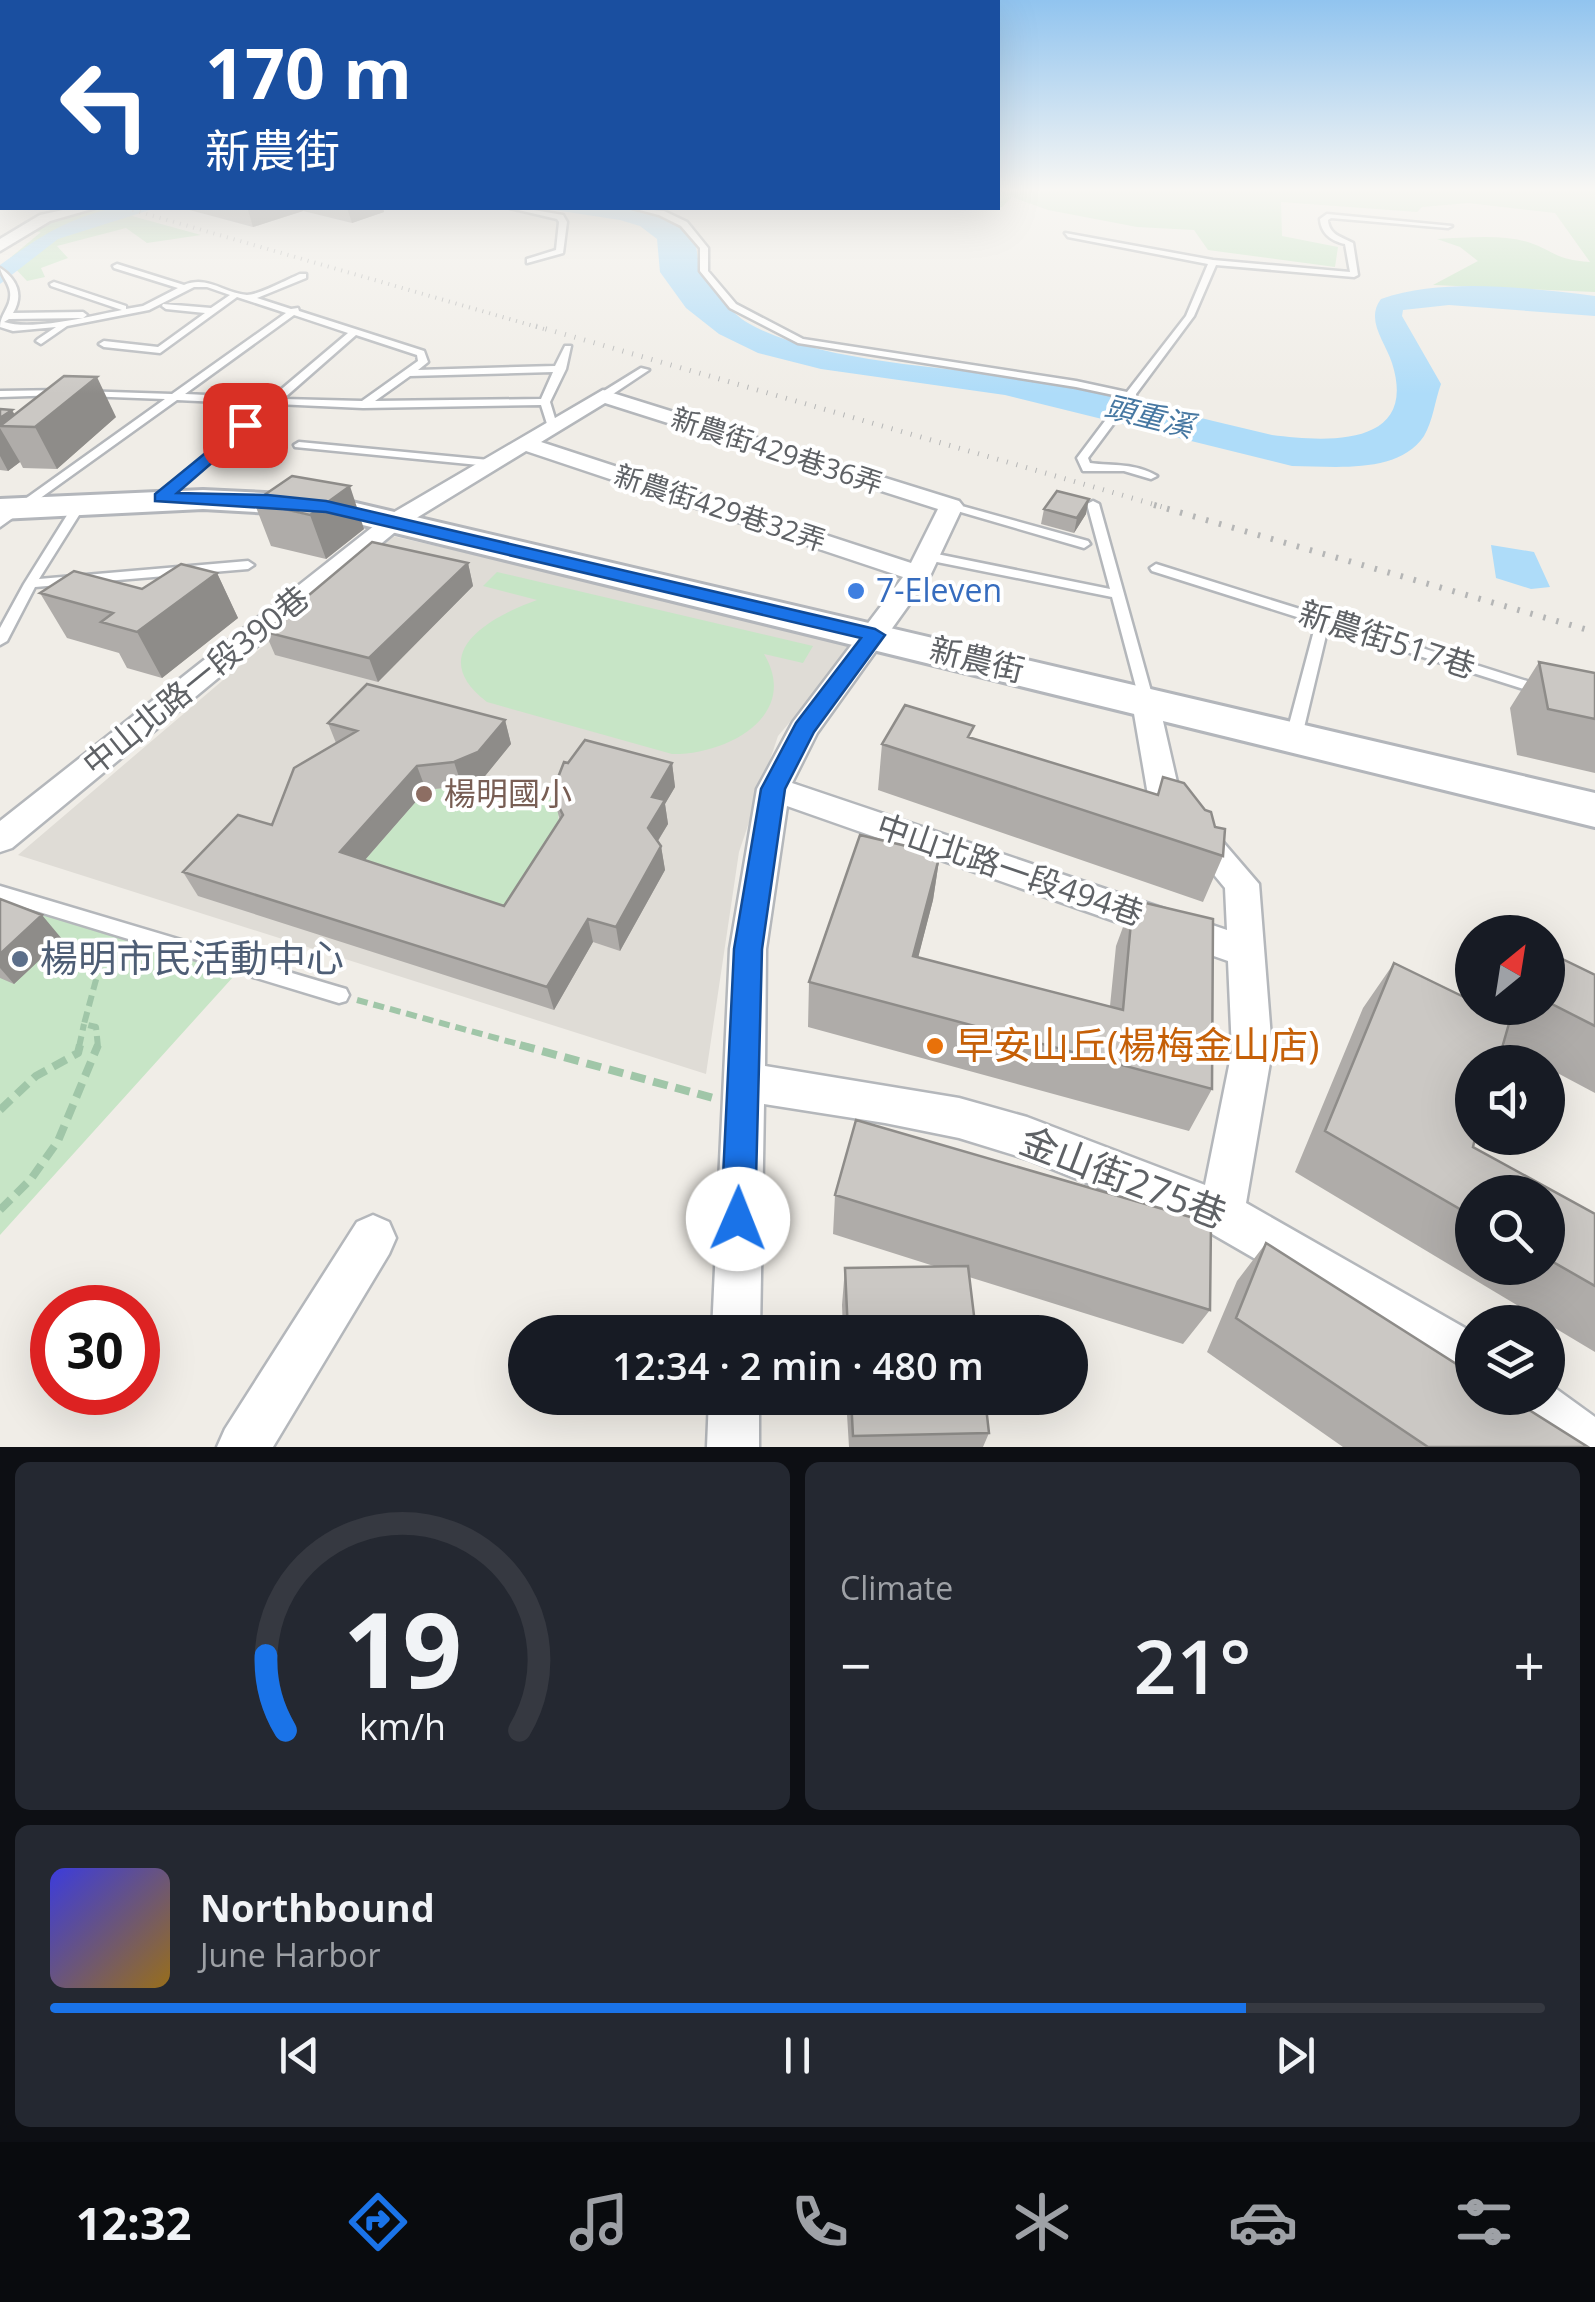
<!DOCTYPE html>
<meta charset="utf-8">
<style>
body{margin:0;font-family:"Open Sans","Noto Sans TC",sans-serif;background:#242831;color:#f1f3f6;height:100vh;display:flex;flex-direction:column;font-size:38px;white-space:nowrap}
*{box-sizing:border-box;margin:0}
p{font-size:32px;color:#9ea1a6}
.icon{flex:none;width:55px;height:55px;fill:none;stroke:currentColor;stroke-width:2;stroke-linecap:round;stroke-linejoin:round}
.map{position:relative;height:1447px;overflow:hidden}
.drawer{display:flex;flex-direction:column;gap:15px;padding:15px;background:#0d0f14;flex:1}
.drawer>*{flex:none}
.hud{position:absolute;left:0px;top:0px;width:1000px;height:210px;box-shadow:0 10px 40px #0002;background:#1a4fa0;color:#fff;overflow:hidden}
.needle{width:65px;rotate:30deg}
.tools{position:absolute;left:1455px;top:915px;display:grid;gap:20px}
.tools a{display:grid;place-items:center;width:110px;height:110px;border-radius:50%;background:#171b24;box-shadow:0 10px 40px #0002;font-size:50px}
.speed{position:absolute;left:30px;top:1285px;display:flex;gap:20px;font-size:50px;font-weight:700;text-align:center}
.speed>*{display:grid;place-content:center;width:130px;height:130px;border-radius:50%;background:#171b24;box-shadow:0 10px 40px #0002;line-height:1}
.speed .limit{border:15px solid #d22;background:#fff;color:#111}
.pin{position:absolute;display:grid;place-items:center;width:85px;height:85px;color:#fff;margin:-42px;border-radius:20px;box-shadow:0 5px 15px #0006}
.me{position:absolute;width:110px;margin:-55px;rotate:1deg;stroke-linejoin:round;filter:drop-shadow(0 0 8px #0008)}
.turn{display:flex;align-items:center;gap:35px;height:210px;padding:0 40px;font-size:45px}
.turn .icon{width:130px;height:130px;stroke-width:2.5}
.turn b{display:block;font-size:70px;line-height:85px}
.big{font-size:75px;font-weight:600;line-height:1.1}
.drawer .card{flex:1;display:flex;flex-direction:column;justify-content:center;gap:15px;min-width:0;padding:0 35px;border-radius:15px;background:#242831}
.drawer .dial{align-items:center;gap:0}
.dial svg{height:260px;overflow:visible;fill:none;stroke:#363941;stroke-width:7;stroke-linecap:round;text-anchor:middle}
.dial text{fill:#f1f3f6;stroke:none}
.song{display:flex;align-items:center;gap:30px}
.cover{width:120px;height:120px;border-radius:15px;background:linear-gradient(135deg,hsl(240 70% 55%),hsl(40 70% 35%))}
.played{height:10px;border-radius:5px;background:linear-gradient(90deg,#1a73e8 80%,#363941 80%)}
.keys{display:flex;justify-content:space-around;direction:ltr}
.heat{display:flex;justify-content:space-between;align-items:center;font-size:55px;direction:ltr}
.drawer .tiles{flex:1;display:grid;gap:15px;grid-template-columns:1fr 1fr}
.card:last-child{grid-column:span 2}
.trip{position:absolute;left:508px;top:1315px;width:580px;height:100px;border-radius:50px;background:#171b24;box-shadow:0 10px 40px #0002;font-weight:600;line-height:100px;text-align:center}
.menu{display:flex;height:160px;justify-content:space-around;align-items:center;background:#090b0e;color:#9ea1a6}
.menu .icon{width:70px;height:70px}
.menu .selected{color:#1a73e8}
.menu b{font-size:45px;color:#f1f3f6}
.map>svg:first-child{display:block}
.education{fill:#dfdcd6}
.green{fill:#c7e5c6}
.water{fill:#aedcf9}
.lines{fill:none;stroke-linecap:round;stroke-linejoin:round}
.lane-casing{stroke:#b4b7bb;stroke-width:5}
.street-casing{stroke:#b4b7bb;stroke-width:5}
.secondary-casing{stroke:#b3b6bb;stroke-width:6}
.path-far1{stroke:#a0c6a8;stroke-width:6;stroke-dasharray:11 6;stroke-linecap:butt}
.path{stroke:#a0c6a8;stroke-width:8;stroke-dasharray:15 8;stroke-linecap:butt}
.lane{fill:#fff;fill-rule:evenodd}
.street{fill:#fff;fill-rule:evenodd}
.secondary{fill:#fff;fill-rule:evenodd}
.rail-far2{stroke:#b5b6b6;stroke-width:4;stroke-dasharray:1 6;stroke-linecap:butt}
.rail-far1{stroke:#b5b6b6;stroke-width:5;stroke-dasharray:1 9;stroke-linecap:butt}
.rail{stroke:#b5b6b6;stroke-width:6;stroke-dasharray:2.5 11;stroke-linecap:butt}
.wall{fill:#afaca9;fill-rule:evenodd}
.shaded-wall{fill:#8e8c89}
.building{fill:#cbc8c4;stroke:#8e8c89;stroke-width:2.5}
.route{fill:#1a73e8;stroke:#114b97;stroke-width:2.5}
.shop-dot{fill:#3f7fe0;stroke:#fff;stroke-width:4}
.education-dot{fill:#8d6e63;stroke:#fff;stroke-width:4}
.service-dot{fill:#5c6f8a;stroke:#fff;stroke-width:4}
.food-dot{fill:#e8710a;stroke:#fff;stroke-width:4}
.labels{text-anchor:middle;stroke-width:8;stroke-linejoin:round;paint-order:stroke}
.far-street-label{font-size:28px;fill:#5f6266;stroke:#fff}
.far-water-label{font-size:30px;font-style:italic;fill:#4778a2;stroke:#fff}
.shop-label{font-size:32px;fill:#366cbe;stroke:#fff;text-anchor:start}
.street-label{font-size:32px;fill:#5f6266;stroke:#fff}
.education-label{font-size:32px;fill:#785e54;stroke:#fff;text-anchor:start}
.near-service-label{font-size:38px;fill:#4e5e75;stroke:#fff;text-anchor:start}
.near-food-label{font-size:38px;fill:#c56008;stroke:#fff;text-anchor:start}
.near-street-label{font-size:38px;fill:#5f6266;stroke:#fff}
</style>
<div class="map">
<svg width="1595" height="1447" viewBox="0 0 1595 1447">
<rect width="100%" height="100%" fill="#f0ede7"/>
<!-- education -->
<path class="education" d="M392,536L858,642L778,736L739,852L706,1074L18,855Z"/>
<!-- green -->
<path class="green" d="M998,191H1595V292L1433,285L1478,261L1460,247L1437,239C1466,238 1500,234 1528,242C1555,251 1555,260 1590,262L1555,213L1468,203L1422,207L1417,212L1281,202L1282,236L1338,247L1335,267L1208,250L1194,230L1137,227L1048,210L1012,197L1002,207H998Z
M103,208L201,235L147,243L126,228L57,246L68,258L41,268L45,277L27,281L10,263V258L41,232L28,231L37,225Z
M497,572L813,646L803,663L764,654C801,716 726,755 672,754L487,702C424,654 489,617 537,600L483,586Z
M484,777L565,799L558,817L561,829L511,929L351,876L426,790L462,786Z
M0,893L243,966L0,1235Z"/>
<!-- water -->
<path class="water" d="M113,208H156L58,239L0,284V265C41,236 64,220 113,208Z
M541,208C580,208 667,198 692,236C699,247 696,262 702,273C711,289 731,313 748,323C818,364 953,366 1036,381C1115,395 1194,417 1272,435C1326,442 1419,448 1392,363C1385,341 1365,320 1381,299C1446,277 1527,288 1595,296V316L1449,305L1403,310L1402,316L1441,384C1435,400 1433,421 1424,436C1398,475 1333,466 1292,466L1005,395L821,369L758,353L719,334L686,308L660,272L657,239L640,226L620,220Z
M1491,545L1534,552L1550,587L1531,589L1496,578Z"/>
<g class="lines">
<defs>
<path id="lane" d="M81,208H90L86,210Z
M510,208H522L563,215L567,222L563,253L527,263V259L556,250L559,222L557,219Z
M632,208L664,211L687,222L708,248V271L736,304L803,339L1076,381L1127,392L1186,316L1208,264L1068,237L1065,233L1213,260L1350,272L1345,244C1332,241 1321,234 1320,219L1327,214L1452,226L1448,228L1331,218L1328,220C1329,235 1342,237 1353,243L1358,275L1354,277L1216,265L1194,316L1136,394V398L1132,399L1088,458L1090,463C1113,466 1136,463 1157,476L1151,479L1124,471H1083L1077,458L1123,397L1076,387L798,343L730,308L700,271V248L681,226L659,215Z
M117,264L184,285C208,275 225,294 247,295C259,295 288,279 300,274H306V278L257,298L291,309L298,308L299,311L424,351L428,362L418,370L555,366L565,346H571L566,369L550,402L557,425L548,427L541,405L363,408L276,404L161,501L157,500V496L264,404L177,400L0,527V517L165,399L84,396L80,395V391L172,394L286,313L237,297L160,353L104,347L99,344L104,341L158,347L205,313L166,309L162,306L163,304L211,308L230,295L207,287H194L149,310L67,326L41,344L36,341L38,339L56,327L13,331L0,327C0,314 12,306 10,292C9,283 2,277 0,268C17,279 24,295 13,313L83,312L87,315L83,318L9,319L4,322C33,331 91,316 122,310L51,286L50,284L54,282L126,306V309L143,306L178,288L114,268L113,266ZM294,315L348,333L271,398L185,394ZM356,335L417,355L418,361L362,401L283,399ZM553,372L541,399L375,401L410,376Z
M641,368L649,370L607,398H599V394Z
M64,390V394L61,395L0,397V391Z
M299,442L489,460L494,463L489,466L295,447L294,445Z
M80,501L86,504L39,579L248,561L254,565L248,569L35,587L7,641L0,645V628L24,584L74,504Z
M1093,501L1099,504L1154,702L1147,707L1140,702L1112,597L927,560L921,556L927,552L1110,589L1087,504Z
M951,503L1088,541L1090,544L1084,548L947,508L945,506Z
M1156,564L1319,615H1329L1330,619L1549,688L1551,691L1544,696L1539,694L1328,627L1302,736L1299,740H1289L1286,736L1316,623L1152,571L1150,568Z
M0,886L339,987L346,989L349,995L346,1001L339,1003L0,900Z"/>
<path id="street" d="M72,208H95L50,221L0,251V239L40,215Z
M603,390L959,501L963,506L931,574L817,733L792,783L1227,930L1225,888L1148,795L1132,702L1137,695H1157L1179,791L1259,884L1272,1051L1246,1203L1472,1332V1384L1207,1231L1027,1159L959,1138L885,1123L764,1104L760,1332H712L730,949L757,789L793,722L903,577L526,451L400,528L12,848L0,852V821L384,518ZM605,403L938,509L911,563L541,442ZM787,806L1228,961L1232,1051L1205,1185L1027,1117L959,1098L765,1066L766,949Z
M373,1215L389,1222L396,1238L389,1254L273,1447H217L225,1429L357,1222Z
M1548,1383L1595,1417V1447H1549L1507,1416L1500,1398H1548Z
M709,1398H759V1447H707Z"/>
<path id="secondary" d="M203,490L326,496L1595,793V827L326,516L203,509L0,519V499Z"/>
</defs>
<!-- lane casing -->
<use href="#lane" class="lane-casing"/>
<!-- street casing -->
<use href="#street" class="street-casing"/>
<!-- secondary casing -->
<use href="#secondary" class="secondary-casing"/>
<!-- path-far1 -->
<path class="path-far1" d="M357,1000L529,1047
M79,1047L84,1024
M98,1047L96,1027L84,1024L100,965L110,946"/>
<!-- path -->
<path class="path" d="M520,1045L713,1098
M0,1110L36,1076L78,1053L80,1045
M0,1210L31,1179L58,1141L98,1045"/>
<!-- lane -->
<use href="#lane" class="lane"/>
<!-- street -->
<use href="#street" class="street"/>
<!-- secondary -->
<use href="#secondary" class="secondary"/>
<!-- rail-far2 -->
<path class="rail-far2" d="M126,208L544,329"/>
<!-- rail-far1 -->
<path class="rail-far1" d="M536,326L1163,507"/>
<!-- rail -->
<path class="rail" d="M1154,505L1595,632"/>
</g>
<!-- wall -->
<path class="wall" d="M182,208H383L384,212L352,223L303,211L253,227Z
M0,409L15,414L116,417L57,469L23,468L20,462L8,471L0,470Z
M254,502L364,529L326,559L271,546Z
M1044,509L1086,514L1074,533L1041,524Z
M468,563L473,586L378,682L275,655L265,632Z
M217,573L238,618L162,678L127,668L119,653L67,638L40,593L142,589Z
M1539,662L1595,673V773L1517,755L1510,708Z
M505,720L511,744L485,776L462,786L426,790L364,860L504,906L560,820L552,793L568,763H672L675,787L665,804L668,824L658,841L661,846L665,870L620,951L593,942L554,1010L198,896L183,872L272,825L336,743L328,723Z
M972,738L1157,795L1163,777L1223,856L1203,902L878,790L882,744Z
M940,854L933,900L918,957L1110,1006L1116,946L1133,900L1212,1089L1189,1131L808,1027L809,982Z
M0,899L62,939L14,984L0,978Z
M1548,952L1595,975V1093L1548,1068V1062H1538L1503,1044L1473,1147L1595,1214V1352L1295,1172L1363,1008L1394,963L1488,1009L1489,1008H1548ZM1472,1192H1548V1268H1472Z
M835,1195L1210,1310L1183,1344L969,1277L976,1332H843L842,1305L845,1268L937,1267L833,1234Z
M1266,1243L1588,1447H1343L1207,1352L1237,1281Z
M846,1398H985L989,1433L983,1447H849Z"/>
<!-- shaded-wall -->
<path class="shaded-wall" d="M257,208H302L303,211L253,227L248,210Z
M347,208H383L384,212L352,223Z
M97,377L116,417L57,469L35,427Z
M12,410L22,427L0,426V418Z
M0,428L20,462L8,471L0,456Z
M350,486L364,529L326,559L310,515Z
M1089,499L1086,514L1074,533L1077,518Z
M468,563L473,586L378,682L369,658Z
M217,573L238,618L162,678L137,632Z
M505,720L511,744L485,776L462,786L454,762Z
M672,763L675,787L665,804L668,824L651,852L648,828L652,797Z
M417,766L426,790L351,876L340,852Z
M661,846L665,870L620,951L616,927Z
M940,854L933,900L907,1001L913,956Z
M42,915L62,939L14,984L0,968V954Z
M588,919L593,942L554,1010L547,987Z"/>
<!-- building -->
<path class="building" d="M64,376L97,377L35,427L0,426Z
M0,409L12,410L0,418Z
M292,476L350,486L310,515L254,502Z
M1057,491L1089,499L1077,518L1044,509Z
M372,542L468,563L369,658L265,632Z
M181,564L217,573L137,632L101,622L113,613L40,593L74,571L142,589Z
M1539,662L1595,673V719L1548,709Z
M367,684L505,720L478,752L454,762L417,766L340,852L504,906L563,815L552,793L564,762L568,763L585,740L672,763L652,797L665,800L648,828L661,846L616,927L588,919L547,987L183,872L238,815L272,825L294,768L357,731L328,723Z
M905,705L974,726L968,737L1158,795L1163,777L1184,783L1205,810L1211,812L1215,827L1225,829L1223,856L882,744Z
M860,835L940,854L913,956L1123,1010L1133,900L1213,919L1212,1089L809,982Z
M0,899L42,915L0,954Z
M1548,952L1595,975V1026L1548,1002Z
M1394,963L1472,1001V1008H1486L1510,1020L1498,1062H1472V1138H1475L1473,1147L1595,1214V1286L1548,1259V1192H1472V1216L1325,1131Z
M856,1120L1211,1223L1210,1310L835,1195Z
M1266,1243L1472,1374V1398H1510L1588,1447H1428L1236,1318Z
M968,1266L976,1332H848L845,1268Z
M851,1398H985L989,1433L853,1436Z"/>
<!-- sky -->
<linearGradient id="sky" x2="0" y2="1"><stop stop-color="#91c4ef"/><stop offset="0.48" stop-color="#f8f7f4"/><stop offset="1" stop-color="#f8f7f4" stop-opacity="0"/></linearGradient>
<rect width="1595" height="394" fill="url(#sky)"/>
<!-- route -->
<path class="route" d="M245,421L253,425L251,429L177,493L268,495L326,501L875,629L885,635L814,732L785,789L762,949L755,1219L750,1231L738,1236L726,1231L721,1219L734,949L761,789L796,723L861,638L326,512L155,501V494Z"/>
<!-- markers -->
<circle class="shop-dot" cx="856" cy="591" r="10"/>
<circle class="education-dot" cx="424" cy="794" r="10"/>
<circle class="service-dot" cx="20" cy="959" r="10"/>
<circle class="food-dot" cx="935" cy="1046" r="10"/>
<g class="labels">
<!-- far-street labels -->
<g class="far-street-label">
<text transform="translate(777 451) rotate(18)" y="10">新農街429巷36弄</text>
<text transform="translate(720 508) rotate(18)" y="10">新農街429巷32弄</text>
</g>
<!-- far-water labels -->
<g class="far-water-label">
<text transform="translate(1149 417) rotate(14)" y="10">頭重溪</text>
</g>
<!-- shop labels -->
<g class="shop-label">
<text x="876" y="602">7-Eleven</text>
</g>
<!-- street labels -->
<g class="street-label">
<text transform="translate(1387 640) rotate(18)" y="11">新農街517巷</text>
<text transform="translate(977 660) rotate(14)" y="11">新農街</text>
<text transform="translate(196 681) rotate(-39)" y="11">中山北路一段390巷</text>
<text transform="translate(1010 870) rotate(19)" y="11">中山北路一段494巷</text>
</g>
<!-- education labels -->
<g class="education-label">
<text x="444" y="805">楊明國小</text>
</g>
<!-- near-service labels -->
<g class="near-service-label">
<text x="40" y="972">楊明市民活動中心</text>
</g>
<!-- near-food labels -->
<g class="near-food-label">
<text x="955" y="1059">早安山丘(楊梅金山店)</text>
</g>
<!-- near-street labels -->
<g class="near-street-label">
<text transform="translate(1123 1178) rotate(21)" y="13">金山街275巷</text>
</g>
</g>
</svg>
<div class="tools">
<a><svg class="needle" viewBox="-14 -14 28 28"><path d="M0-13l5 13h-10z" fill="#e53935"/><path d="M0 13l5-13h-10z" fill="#9ea1a6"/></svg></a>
<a><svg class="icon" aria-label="sound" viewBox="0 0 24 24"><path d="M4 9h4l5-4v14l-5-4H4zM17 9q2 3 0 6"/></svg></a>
<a><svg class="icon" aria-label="search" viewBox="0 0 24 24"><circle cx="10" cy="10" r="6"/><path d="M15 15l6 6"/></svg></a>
<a><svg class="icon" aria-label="layers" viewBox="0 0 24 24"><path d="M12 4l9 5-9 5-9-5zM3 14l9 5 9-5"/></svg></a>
</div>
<div class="speed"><div class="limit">30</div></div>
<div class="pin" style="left:245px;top:425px;background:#d93025"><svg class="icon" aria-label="arrive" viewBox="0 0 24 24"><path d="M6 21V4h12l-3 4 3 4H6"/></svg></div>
<svg class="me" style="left:738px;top:1219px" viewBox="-20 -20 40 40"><circle r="19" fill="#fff"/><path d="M0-13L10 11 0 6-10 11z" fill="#1a73e8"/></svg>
<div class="trip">12:34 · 2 min · 480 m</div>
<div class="hud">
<div class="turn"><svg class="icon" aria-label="left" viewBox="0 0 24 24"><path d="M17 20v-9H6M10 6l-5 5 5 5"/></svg><div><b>170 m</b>新農街</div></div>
</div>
</div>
<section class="drawer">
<div class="tiles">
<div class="card dial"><svg viewBox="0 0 100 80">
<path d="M14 69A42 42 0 1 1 86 69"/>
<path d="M14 69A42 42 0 0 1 8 46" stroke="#1a73e8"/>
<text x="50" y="56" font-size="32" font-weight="700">19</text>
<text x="50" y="72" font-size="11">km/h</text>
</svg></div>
<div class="card"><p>Climate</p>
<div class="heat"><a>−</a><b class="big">21°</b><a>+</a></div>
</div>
<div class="card">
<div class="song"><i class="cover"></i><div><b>Northbound</b><p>June Harbor</p></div></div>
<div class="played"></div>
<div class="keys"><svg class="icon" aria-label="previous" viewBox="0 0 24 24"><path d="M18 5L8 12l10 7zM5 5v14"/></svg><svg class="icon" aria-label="pause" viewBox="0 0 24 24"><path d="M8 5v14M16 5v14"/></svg><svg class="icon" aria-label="next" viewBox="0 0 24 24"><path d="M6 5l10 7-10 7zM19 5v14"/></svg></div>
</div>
</div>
</section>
<nav class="menu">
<b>12:32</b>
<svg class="icon selected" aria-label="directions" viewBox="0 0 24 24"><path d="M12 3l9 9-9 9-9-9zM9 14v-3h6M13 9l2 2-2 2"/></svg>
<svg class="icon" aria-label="music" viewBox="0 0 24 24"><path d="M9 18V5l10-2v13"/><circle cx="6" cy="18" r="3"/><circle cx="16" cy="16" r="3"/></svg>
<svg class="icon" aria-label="phone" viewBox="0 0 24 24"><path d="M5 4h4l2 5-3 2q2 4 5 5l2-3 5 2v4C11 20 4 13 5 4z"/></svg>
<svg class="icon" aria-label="climate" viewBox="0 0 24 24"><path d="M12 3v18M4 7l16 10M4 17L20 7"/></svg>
<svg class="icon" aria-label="car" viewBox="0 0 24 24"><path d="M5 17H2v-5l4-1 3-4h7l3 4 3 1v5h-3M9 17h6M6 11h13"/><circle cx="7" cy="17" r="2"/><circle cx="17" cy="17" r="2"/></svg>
<svg class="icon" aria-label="filters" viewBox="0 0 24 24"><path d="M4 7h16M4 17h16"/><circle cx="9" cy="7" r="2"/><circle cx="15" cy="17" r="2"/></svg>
</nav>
